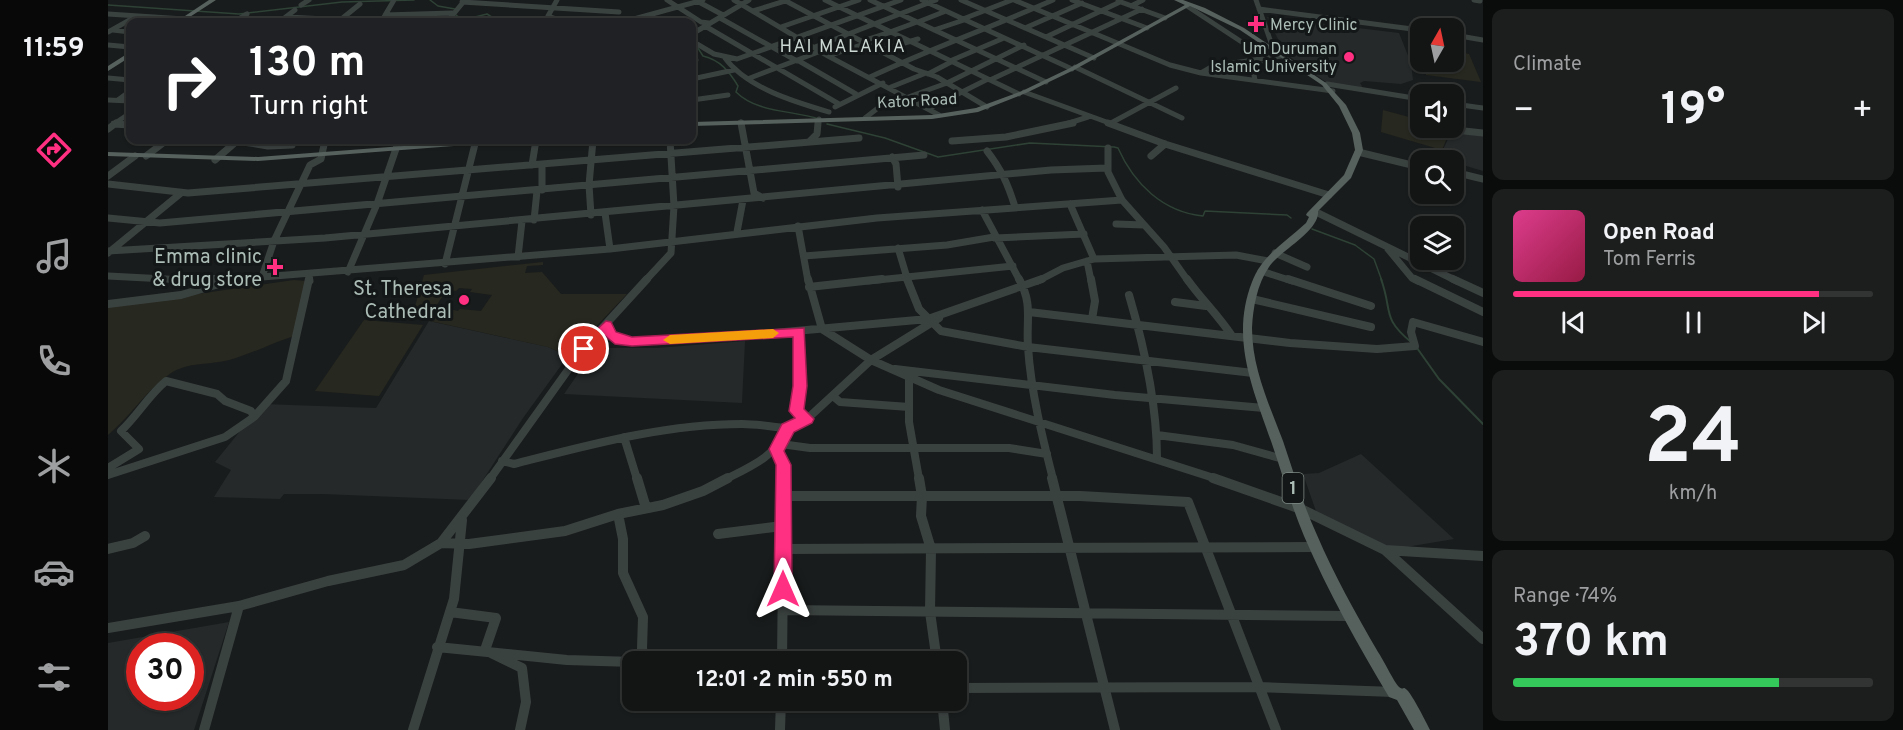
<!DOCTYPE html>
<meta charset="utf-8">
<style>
body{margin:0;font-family:Overpass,sans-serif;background:#1c1e1e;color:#f1f3f6;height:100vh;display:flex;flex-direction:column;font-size:22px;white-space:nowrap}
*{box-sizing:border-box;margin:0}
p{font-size:20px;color:#9d9fa0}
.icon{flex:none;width:33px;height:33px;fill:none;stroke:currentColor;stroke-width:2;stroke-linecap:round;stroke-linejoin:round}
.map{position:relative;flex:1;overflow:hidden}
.details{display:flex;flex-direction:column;gap:9px;padding:9px;background:#0a0c0c;width:420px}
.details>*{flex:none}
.hud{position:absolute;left:18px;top:18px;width:570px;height:126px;border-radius:12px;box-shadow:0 2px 4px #0004,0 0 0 2px #323434;background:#202124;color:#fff;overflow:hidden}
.needle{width:39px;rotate:9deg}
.controls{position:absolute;left:1302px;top:18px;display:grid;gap:12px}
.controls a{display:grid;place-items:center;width:54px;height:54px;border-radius:12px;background:#131515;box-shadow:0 2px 4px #0004,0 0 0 2px #323434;font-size:30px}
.speed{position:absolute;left:18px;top:633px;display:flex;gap:12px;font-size:30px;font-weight:700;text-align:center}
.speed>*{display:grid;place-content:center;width:78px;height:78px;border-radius:50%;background:#131515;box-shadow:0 2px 4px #0004,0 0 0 2px #323434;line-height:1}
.speed .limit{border:9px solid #d22;background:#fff;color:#111}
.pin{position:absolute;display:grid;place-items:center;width:51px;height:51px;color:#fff;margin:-26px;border:3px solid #fff;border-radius:50%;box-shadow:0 2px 6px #0007}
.me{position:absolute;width:66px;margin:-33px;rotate:0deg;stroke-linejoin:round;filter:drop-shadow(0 0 4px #0008)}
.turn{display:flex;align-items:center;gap:21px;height:126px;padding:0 24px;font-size:27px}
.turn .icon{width:78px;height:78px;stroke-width:2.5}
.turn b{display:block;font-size:42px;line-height:51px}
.big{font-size:45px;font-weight:700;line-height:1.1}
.details .widget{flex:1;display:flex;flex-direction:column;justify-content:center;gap:9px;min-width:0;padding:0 21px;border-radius:12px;background:#1c1e1e}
.details .dial{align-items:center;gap:0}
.dial b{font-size:78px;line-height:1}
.song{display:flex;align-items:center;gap:18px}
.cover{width:72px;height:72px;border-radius:9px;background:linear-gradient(135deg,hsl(330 70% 55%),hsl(340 70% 35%))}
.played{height:6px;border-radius:3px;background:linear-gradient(90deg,#ff2f81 85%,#323434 85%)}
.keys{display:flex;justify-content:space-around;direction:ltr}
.heat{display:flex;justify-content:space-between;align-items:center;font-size:33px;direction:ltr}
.charge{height:9px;border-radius:4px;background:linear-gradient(90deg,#34c759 74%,#323434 0)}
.trip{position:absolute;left:514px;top:651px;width:345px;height:60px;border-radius:12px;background:#131515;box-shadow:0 2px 4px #0004,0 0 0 2px #323434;font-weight:700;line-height:60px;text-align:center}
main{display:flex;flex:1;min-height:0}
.tabs{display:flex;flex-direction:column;width:108px;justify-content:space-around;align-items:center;background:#080808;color:#9d9fa0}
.tabs .icon{width:42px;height:42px}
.tabs .on{color:#ff2f81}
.tabs b{font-size:27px;color:#f1f3f6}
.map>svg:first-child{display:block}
.built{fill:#252929;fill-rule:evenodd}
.green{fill:#27281f;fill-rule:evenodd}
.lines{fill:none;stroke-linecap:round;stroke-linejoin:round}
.stream-far1{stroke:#2e4236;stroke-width:1.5}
.stream{stroke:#2e4236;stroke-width:2}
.minor-far3{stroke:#3a4240;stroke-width:5}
.minor-far2{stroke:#3a4240;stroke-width:7}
.minor-far1{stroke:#3a4240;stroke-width:8}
.minor{stroke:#3a4240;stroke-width:10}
.major{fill:#56615e;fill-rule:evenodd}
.route{fill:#ff2f81;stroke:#a61f54;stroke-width:1.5}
.slow{fill:#f59e0b}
.poi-dot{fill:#ff2f81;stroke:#141717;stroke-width:2}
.labels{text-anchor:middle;stroke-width:6;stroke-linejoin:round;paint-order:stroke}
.far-poi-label{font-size:16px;fill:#abbdb6;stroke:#141717;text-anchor:start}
.far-street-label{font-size:16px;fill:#abbdb6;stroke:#141717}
.far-neighbourhood-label{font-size:18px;letter-spacing:1.5px;fill:#ccd8d4;stroke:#141717}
.shield{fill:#141717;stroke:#7e8b86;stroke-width:1.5}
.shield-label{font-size:18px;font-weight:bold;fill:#abbdb6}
.poi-label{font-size:20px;fill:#abbdb6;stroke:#141717;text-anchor:end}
</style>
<main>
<nav class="tabs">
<b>11:59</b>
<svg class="icon on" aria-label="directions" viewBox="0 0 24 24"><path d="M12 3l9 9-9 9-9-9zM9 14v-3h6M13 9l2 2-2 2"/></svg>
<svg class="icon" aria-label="music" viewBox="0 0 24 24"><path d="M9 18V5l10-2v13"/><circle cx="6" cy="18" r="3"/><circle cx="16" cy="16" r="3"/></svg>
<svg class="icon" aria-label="phone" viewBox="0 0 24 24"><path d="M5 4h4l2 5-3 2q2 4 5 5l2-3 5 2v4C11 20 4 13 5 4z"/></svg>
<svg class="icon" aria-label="climate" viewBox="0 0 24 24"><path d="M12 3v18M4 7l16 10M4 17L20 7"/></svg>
<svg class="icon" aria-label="car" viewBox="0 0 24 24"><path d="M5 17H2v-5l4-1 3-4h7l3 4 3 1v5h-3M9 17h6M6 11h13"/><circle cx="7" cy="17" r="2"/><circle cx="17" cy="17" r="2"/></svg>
<svg class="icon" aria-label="filters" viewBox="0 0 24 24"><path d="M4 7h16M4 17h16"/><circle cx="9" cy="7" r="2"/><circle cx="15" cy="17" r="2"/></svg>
</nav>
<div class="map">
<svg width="1375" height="730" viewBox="0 0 1375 730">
<rect width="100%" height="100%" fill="#191c1c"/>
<!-- built -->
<path class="built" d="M1159,17L1291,33L1303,63L1305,80L1293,84L1256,81L1252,83L1255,88L1218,82L1172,50L1175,49Z
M1344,131L1375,134V171L1331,158Z
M321,321L440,347L460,356L415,418L362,500L215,494H176L172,499L106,497L123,470L107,462L154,404L268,408Z
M637,341L634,403L456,394L476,365L491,367L493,348H549Z
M1253,454L1346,539L1280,550L1209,514L1195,474L1211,473Z
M121,622L86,730H0V643ZM32,646H82V698H32Z"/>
<!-- green -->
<path class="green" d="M1346,51L1361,54L1373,82L1318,75L1317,62H1346Z
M1275,110L1312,120V128H1343L1334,150L1273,132Z
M435,262V265L419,266L417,273L434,272L453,294H519L460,356L440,347L304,317L316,275ZM351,288L364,289L362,292L384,295L373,311L352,309L350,311L328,306L339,290L348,291Z
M186,280L197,281L186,336C164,343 143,354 121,360C102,365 80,362 63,373C38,390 23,416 0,435V307Z
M256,320L315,325L271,396L207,391Z"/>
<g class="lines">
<!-- stream-far1 -->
<path class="stream-far1" d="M322,0L330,6L347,9
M0,5L131,14L234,2L306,0
M348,15L355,20L379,14L387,19L407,18L400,22
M430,22L448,21
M588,45L595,56C612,60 621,71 630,86L628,92C649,113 684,110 711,119
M719,124L777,138L830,157L922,143L1006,147L1010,148C1026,184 1055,212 1095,216L1097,211L1179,215L1183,218
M1204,229L1247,245L1266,259L1274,281"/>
<!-- stream -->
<path class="stream" d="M1273,279C1285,312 1273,317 1303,342
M1309,348L1331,379L1375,424"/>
<!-- minor-far3 -->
<path class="minor-far3" d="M449,0L440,16L457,22
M559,0L593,22L601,23
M626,0L720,56L831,115
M676,0L806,69L829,77L879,107
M717,0L911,94
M762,0L938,82
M814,0L964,69
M853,0L986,58
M906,0L1062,65L1093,73L1225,91
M964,0L1039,28
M1148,0L1166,51
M1366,0L1372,1
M589,1L615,15
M1010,1L1057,18
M354,2L511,12
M193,5L201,0
M1023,6L1035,0
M1079,6L1158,58
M1151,9L1312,30
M645,11L680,0
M0,14L76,19
M277,15L344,13
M179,17L276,22
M276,17L286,0
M612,18L689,61
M855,19L904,0
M231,21L252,4
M126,22L139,14
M171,22L187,10
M339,22L357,0
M515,22L595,0
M810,22L838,11
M597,26L731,104
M673,27L751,0
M917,28L974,3
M5,30L22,32
M826,30L856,20
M0,32L27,17
M782,32L809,22
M584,34L641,0
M1346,35L1375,40
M938,37L1012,2
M584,41L606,54L629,59L793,0
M755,41L783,32
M0,45L22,47
M707,47L828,0
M773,50L810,39
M720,56L759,43
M617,58C639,88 687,102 721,112
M584,60H588
M691,61L748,94
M842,61L896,38
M967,67L1074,118
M1093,73L1105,66L1173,56
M820,74L843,62
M762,77C822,49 884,27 945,0
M0,78L22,80
M642,78L713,51
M584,79L626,70
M882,80L1034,9
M1147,80L1146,75L1154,58
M1219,84L1312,99
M783,87L818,73
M916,92L1004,124
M0,100L22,101
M10,100L22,91
M584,100L620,95
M1346,104L1375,108
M727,107L775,83
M822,108L880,79
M757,118L770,108L839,83L916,45
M633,122V124
M1003,123L1068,88
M6,124H11
M6,124L22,113
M710,124L711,119
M958,124L980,117"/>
<!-- minor-far2 -->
<path class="minor-far2" d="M633,123L646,193L655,198
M1000,123L1057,144L1221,195
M6,124L22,125
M0,129L8,123
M1347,130L1375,133
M217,140L213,159L202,165L166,241L154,277L502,249L769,218L1014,200
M129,141L160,146L184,145
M702,141L709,134L710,123
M844,141L898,137L965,123
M1000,148V172L1014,200L1056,247L1080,281
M879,151C893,169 900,184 907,207
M1250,152L1312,167
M38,156L59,140
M1043,156L1057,144
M784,157L788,164L790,187
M107,160L130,140
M424,165L428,140
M434,165V190
M1346,172L1375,179
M0,176L27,156
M0,184L80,193L751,138
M962,204L986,259
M874,210L912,281
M1208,212L1349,281
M497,213L502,249
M483,215L481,185L485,140
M0,218L52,223L816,155
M426,220L429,191
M1008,224L1036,225
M690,226L700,281
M629,232L635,200
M887,238L976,234
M790,248L800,281
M1280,249L1304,278L1310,281
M0,251L217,238L943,170L999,168
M0,253L73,193
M1167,253L1199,267
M696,256L839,245L886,237
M410,257L414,221
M979,261L983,281
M337,264L368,140
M1153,271L1184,281
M240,272L269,204L291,140
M201,275L202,281
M0,276L96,281L154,277
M537,281L563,253L566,206L562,140
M760,281L905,266
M930,281L955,268L986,259L1128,255L1160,261"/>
<!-- minor-far1 -->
<path class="minor-far1" d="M70,279H136
M700,279L714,329L763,360L831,390L1109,479
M799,279L811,309L833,331L920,347L1145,373
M911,279C925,304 918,320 920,347C923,392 934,436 945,479
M983,279L987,301L984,319
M1079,279C1094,300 1110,315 1124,336
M1180,279L1263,306
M1307,279L1375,312
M1345,279L1375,293
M701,287L774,279
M1021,295C1036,346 1049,405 1049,458
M1144,299L1263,327
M1067,302L1098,306
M0,304L73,295L111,284
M921,312L1182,343L1269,349L1307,346L1303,332L1305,322L1375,342
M498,325L508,338L524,342L643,335L820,319L934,279
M691,331L692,386L688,411L699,419
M787,369L1007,395L1156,408
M801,375V422L811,479
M726,397L732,402L801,407
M1049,435L1125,445L1175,459
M516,437L529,479
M673,444L702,448H901L939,454
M668,449L676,465V479
M394,461L406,464C481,445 556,424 634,424C649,424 665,427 680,428
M0,468L31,449L13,431C30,415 40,396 58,381L109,394L117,401L143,411L146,417
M0,475L117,437L146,417L178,381L201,279
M382,479L475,349L539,279
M618,479C644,466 668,456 680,428L699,419L763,360L831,318"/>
<!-- minor -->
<path class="minor" d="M529,478L538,508
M811,478L814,496L813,516L823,549L822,612L829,662
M944,478L1007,730
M1105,478L1193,509L1277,550L1375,639
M676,496H972L1080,502L1168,730
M510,514L515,539V573L535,617L534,649L539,662
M610,534L674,526
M333,543L361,544L457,531L510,514L555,505L595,491L620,478
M0,549L25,543L37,536
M675,549L1207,547
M1277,550L1375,556
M675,610L1241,616
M342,612L388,618L377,650L414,668L418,702L412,730
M0,628L131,606L220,581L296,565L333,543L383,478
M329,647L459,660L526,662
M674,662L676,478
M849,688L1151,687L1286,692
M834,700L837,730
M96,730L131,606
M305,730L346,599L354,520
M672,730L673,700"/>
<!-- major -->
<path class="major" d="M101,0H108L74,22H68Z
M1066,0H1075L1097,8L1136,28L1218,83L1238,105L1252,133L1255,150L1243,178L1210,211C1212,231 1171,251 1161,267C1149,284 1145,308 1144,328C1144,368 1161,404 1175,441C1186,473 1195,505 1209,535C1226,575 1248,614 1270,652C1275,659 1286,682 1291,687C1297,691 1294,685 1299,690C1305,696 1318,722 1322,730H1306L1289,700L1281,697C1250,645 1220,592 1196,536C1183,505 1174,473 1163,441C1145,389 1122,338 1144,282C1154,255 1178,242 1198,223L1201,217L1198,215L1199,213L1236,175L1247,150L1244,133L1231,106L1214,85L1132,30L1082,6L966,70L918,93L870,112L824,119L584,126V122L824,115L868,108L914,91L962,68L1077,5Z
M22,52V57L0,71V66Z
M374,140H402L398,142L150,161L0,156V152L150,157Z"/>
</g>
<!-- route -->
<path class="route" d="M498,321L503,322L508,332L524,337L696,328L699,386L696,409L706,419L704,423L686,432L676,451L683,465L684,589L681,595L675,598L669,595L666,589L668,465L661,449L674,424L687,418L681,411L685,386V337L524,346L507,344L496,335L480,352H471V346Z"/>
<!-- slow -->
<path class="slow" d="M665,329L671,333L665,338L562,344L555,340L562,335Z"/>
<!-- markers -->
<g class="poi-dot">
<path d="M1145 15h6v6h6v6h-6v6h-6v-6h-6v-6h6z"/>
<circle cx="1241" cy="57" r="6"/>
<path d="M164 258h6v6h6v6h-6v6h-6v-6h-6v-6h6z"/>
<circle cx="356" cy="300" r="6"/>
</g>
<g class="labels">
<!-- far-poi labels -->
<g class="far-poi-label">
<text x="1162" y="30">Mercy Clinic</text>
<text x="1229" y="54" text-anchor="end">Um Duruman<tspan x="1229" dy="18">Islamic University</tspan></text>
</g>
<!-- far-street labels -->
<g class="far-street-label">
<text transform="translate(809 100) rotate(-3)" y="6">Kator Road</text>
</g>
<!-- far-neighbourhood labels -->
<g class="far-neighbourhood-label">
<text x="735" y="52">HAI MALAKIA</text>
</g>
<!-- shield labels -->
<rect class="shield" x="1174.5" y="473" width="21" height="30" rx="4.5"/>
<g class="shield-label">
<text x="1185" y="494">1</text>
</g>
<!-- poi labels -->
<g class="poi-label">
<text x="154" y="263">Emma clinic<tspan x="154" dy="23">&amp; drug store</tspan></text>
<text x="344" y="295">St. Theresa<tspan x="344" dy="23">Cathedral</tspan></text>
</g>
</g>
</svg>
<div class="controls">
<a><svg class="needle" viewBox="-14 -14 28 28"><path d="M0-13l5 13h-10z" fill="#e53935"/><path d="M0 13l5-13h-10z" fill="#9d9fa0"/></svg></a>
<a><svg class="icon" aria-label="sound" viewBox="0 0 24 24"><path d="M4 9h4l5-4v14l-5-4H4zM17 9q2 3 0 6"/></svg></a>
<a><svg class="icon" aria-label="search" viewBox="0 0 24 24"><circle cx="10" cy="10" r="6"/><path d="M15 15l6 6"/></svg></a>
<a><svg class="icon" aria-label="layers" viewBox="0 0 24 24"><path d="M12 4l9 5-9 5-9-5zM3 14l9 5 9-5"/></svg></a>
</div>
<div class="speed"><div class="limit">30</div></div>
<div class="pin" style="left:476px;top:349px;background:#d93025"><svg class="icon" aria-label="arrive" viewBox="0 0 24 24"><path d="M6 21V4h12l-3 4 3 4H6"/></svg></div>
<svg class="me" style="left:675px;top:589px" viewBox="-20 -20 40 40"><path d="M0-17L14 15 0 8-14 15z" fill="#ff2f81" stroke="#fff" stroke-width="4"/></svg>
<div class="trip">12:01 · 2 min · 550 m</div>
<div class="hud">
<div class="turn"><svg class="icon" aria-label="right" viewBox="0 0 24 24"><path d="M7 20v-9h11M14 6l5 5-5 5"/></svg><div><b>130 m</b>Turn right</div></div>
</div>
</div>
<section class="details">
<div class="widget"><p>Climate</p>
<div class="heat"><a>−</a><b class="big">19°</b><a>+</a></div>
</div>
<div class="widget">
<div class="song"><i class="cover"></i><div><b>Open Road</b><p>Tom Ferris</p></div></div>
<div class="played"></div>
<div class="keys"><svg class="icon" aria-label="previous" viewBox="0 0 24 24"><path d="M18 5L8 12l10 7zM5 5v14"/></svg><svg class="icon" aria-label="pause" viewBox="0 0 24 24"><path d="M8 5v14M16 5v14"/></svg><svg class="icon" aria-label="next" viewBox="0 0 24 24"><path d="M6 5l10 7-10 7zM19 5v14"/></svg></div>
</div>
<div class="widget dial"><b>24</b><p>km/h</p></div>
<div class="widget"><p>Range · 74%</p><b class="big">370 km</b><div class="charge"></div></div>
</section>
</main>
